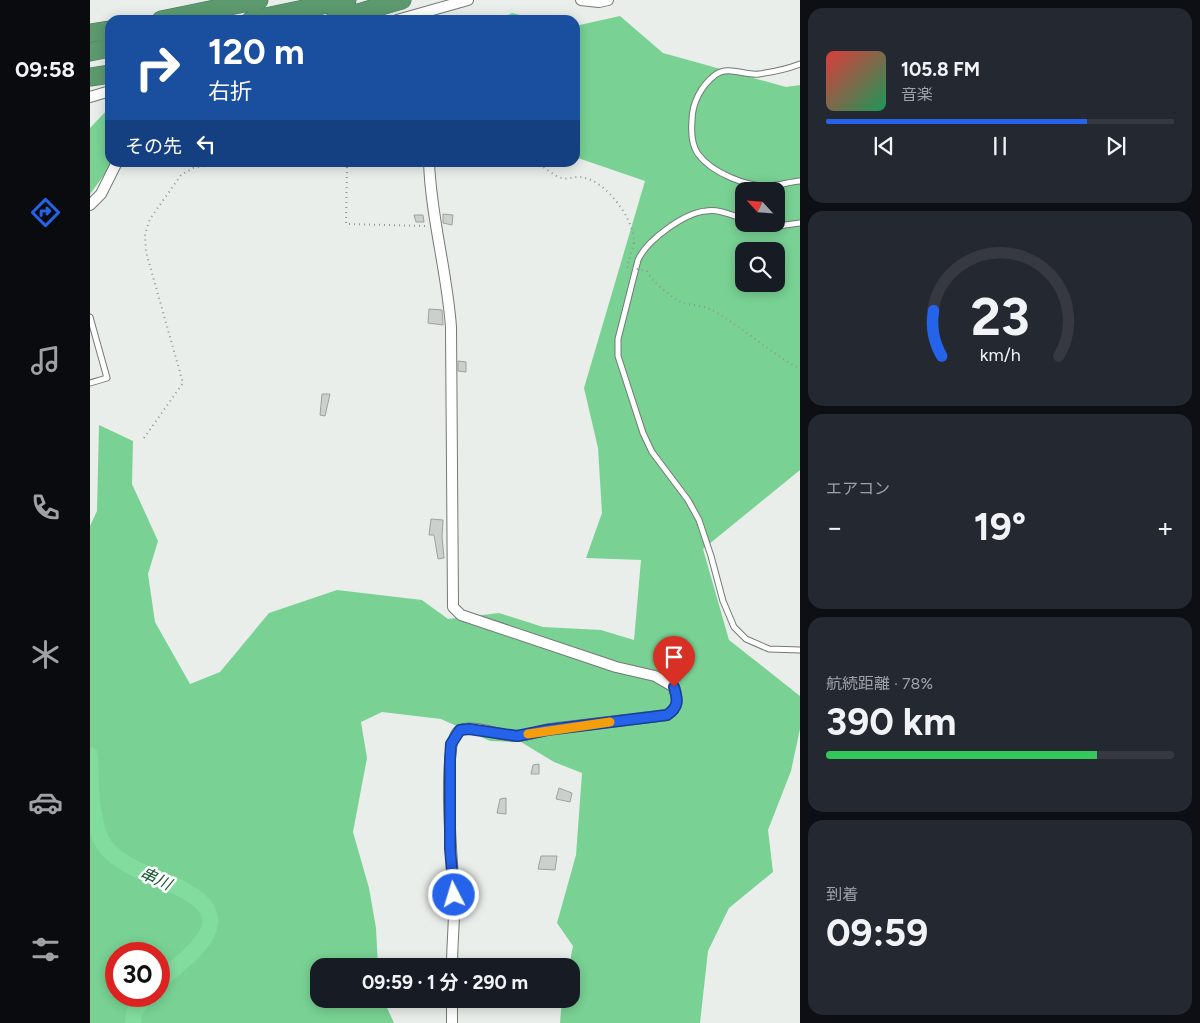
<!DOCTYPE html>
<html lang="ja">
<meta charset="utf-8">
<style>
body{margin:0;font-family:Figtree,"Noto Sans JP",sans-serif;background:#242831;color:#f1f3f6;height:100vh;display:flex;flex-direction:column;font-size:19px;white-space:nowrap}
*{box-sizing:border-box;margin:0}
p{font-size:16px;color:#9ea1a6}
.icon{flex:none;width:28px;height:28px;fill:none;stroke:currentColor;stroke-width:2;stroke-linecap:round;stroke-linejoin:round}
.map{position:relative;flex:1;overflow:hidden}
.side{display:flex;flex-direction:column;gap:8px;padding:8px;background:#0d0f14;width:400px}
.side>*{flex:none}
.banner{position:absolute;left:15px;top:15px;width:475px;height:152px;border-radius:15px;box-shadow:0 2px 12px #0003;background:#1a4fa0;color:#fff;overflow:hidden}
.needle{width:32px;rotate:296deg}
.fabs{position:absolute;left:645px;top:182px;display:grid;gap:10px}
.fabs a{display:grid;place-items:center;width:50px;height:50px;border-radius:10px;background:#171b24;box-shadow:0 2px 12px #0003;font-size:25px}
.speed{position:absolute;left:15px;top:942px;display:flex;gap:10px;font-size:25px;font-weight:700;text-align:center}
.speed>*{display:grid;place-content:center;width:65px;height:65px;border-radius:50%;background:#171b24;box-shadow:0 2px 12px #0003;line-height:1}
.speed .limit{border:8px solid #d22;background:#fff;color:#111}
.pin{position:absolute;display:grid;place-items:center;width:42px;height:42px;color:#fff;margin:-51px -21px;border-radius:50% 50% 50% 0;rotate:-45deg;box-shadow:0 0 5px #0007}
.pin .icon{rotate:45deg}
.me{position:absolute;width:55px;margin:-28px;rotate:355deg;stroke-linejoin:round;filter:drop-shadow(0 0 4px #0008)}
.turn{display:flex;align-items:center;gap:18px;height:105px;padding:0 20px;font-size:22px}
.turn .icon{width:65px;height:65px;stroke-width:2.5}
.turn b{display:block;font-size:35px;line-height:42px}
.then{display:flex;align-items:center;height:48px;padding:0 20px;background:#0003;gap:10px;font-size:19px}
.big{font-size:38px;font-weight:700;line-height:1.1}
.side .card{flex:1;display:flex;flex-direction:column;justify-content:center;gap:8px;min-width:0;padding:0 18px;border-radius:15px;background:#242831}
.side .dial{align-items:center;gap:0}
.dial svg{height:130px;overflow:visible;fill:none;stroke:#363941;stroke-width:7;stroke-linecap:round;text-anchor:middle}
.dial text{fill:#f1f3f6;stroke:none}
.song{display:flex;align-items:center;gap:15px}
.cover{width:60px;height:60px;border-radius:8px;background:linear-gradient(135deg,hsl(0 70% 55%),hsl(150 70% 35%))}
.played{height:5px;border-radius:2px;background:linear-gradient(90deg,#2563eb 75%,#363941 75%)}
.keys{display:flex;justify-content:space-around;direction:ltr}
.heat{display:flex;justify-content:space-between;align-items:center;font-size:28px;direction:ltr}
.charge{height:8px;border-radius:4px;background:linear-gradient(90deg,#34c759 78%,#363941 0)}
.trip{position:absolute;left:220px;top:958px;width:270px;height:50px;border-radius:15px;background:#171b24;box-shadow:0 2px 12px #0003;font-weight:700;line-height:50px;text-align:center}
main{display:flex;flex:1;min-height:0}
.tab-bar{display:flex;flex-direction:column;width:90px;justify-content:space-around;align-items:center;background:#090b0e;color:#9ea1a6}
.tab-bar .icon{width:35px;height:35px}
.tab-bar .active{color:#2563eb}
.tab-bar b{font-size:22px;color:#f1f3f6}
.map>svg:first-child{display:block}
.forest{fill:#79d294;fill-rule:evenodd}
.lines{fill:none;stroke-linecap:round;stroke-linejoin:round}
.river{stroke:#82dc9d;stroke-width:16}
.building{fill:#cbd0cc;stroke:#9ea29f}
.lane-casing{stroke:#747975;stroke-width:7}
.street-casing{stroke:#747975;stroke-width:12}
.highway-casing{stroke:#4f775b;stroke-width:19}
.path{stroke:#929593;stroke-width:2;stroke-dasharray:1 4;stroke-linecap:butt}
.lane{stroke:#fff;stroke-width:5}
.street{stroke:#fff;stroke-width:10}
.highway{stroke:#5c996e;stroke-width:18}
.path-bridge{stroke:#929593;stroke-width:2;stroke-dasharray:1 4;stroke-linecap:butt}
.route-casing{stroke:#184099;stroke-width:12}
.route{stroke:#2563eb;stroke-width:9}
.slow{stroke:#f59e0b;stroke-width:9}
.labels{text-anchor:middle;stroke-width:5;stroke-linejoin:round;paint-order:stroke}
.water-label{font-size:16px;font-style:italic;fill:#175830;stroke:#fff}
</style>
<main>
<nav class="tab-bar">
<b>09:58</b>
<svg class="icon active" aria-label="directions" viewBox="0 0 24 24"><path d="M12 3l9 9-9 9-9-9zM9 14v-3h6M13 9l2 2-2 2"/></svg>
<svg class="icon" aria-label="music" viewBox="0 0 24 24"><path d="M9 18V5l10-2v13"/><circle cx="6" cy="18" r="3"/><circle cx="16" cy="16" r="3"/></svg>
<svg class="icon" aria-label="phone" viewBox="0 0 24 24"><path d="M5 4h4l2 5-3 2q2 4 5 5l2-3 5 2v4C11 20 4 13 5 4z"/></svg>
<svg class="icon" aria-label="climate" viewBox="0 0 24 24"><path d="M12 3v18M4 7l16 10M4 17L20 7"/></svg>
<svg class="icon" aria-label="car" viewBox="0 0 24 24"><path d="M5 17H2v-5l4-1 3-4h7l3 4 3 1v5h-3M9 17h6M6 11h13"/><circle cx="7" cy="17" r="2"/><circle cx="17" cy="17" r="2"/></svg>
<svg class="icon" aria-label="filters" viewBox="0 0 24 24"><path d="M4 7h16M4 17h16"/><circle cx="9" cy="7" r="2"/><circle cx="15" cy="17" r="2"/></svg>
</nav>
<div class="map">
<svg width="710" height="1023" viewBox="0 0 710 1023">
<rect width="100%" height="100%" fill="#e9eeea"/>
<!-- forest -->
<path class="forest" d="M422,13L452,20H408Z
M530,16L573,53L696,87L710,85V470L613,549L639,640L710,696V729L701,771L678,830L683,872L639,908L618,951L610,1023H470L472,999H481V966H479L483,946L467,923L486,855L492,773L464,762L431,742L400,741L351,719L292,712L271,722L277,758L263,832L279,888L286,928L288,966H229V999H293L304,1023H0V526L7,511L9,425L43,441L42,484L68,541L58,574L65,622L100,684L130,672L179,613L247,590L332,600L358,619L409,613L453,627L511,630L544,640L551,560L496,558L512,513L508,448L494,388L555,181L485,157V26ZM654,191H686V224H654ZM654,251H686V284H654ZM26,954H69V996H26Z
M20,107V162L23,163L0,194V128Z"/>
<g class="lines">
<!-- river -->
<path class="river" d="M0,755C1,784 0,821 14,845C23,857 37,865 50,871C74,883 139,898 115,937C104,954 84,968 69,982
M43,1023L44,1012L56,996"/>
</g>
<!-- building -->
<path class="building" d="M353,214L363,215L362,225L353,223Z
M324,215H333L334,222H326Z
M339,309L352,310L353,325L338,323Z
M368,361L376,362V372L368,371Z
M232,394H240L235,416L230,415Z
M341,519L353,520L352,537L354,558L348,559L344,535H339Z
M449,764V774H441L443,765Z
M469,788L482,793L480,802L466,799Z
M416,798V814L407,813L410,799Z
M451,856H467L465,870L448,869Z"/>
<g class="lines">
<defs>
<path id="lane" d="M710,64C697,69 683,72 669,74C655,76 638,65 625,75C611,86 602,103 602,121C601,132 602,145 608,154C622,173 657,187 680,186C690,185 700,182 710,181
M654,219C641,215 629,209 616,211C594,213 557,240 548,260L528,339V356L553,433L562,452L598,500L609,520L621,556L633,601L644,627L656,639L679,649L710,650
M669,224L688,226L710,223
M0,317L17,378L0,383"/>
<path id="street" d="M491,0L509,2L518,0
M307,20L378,0
M0,97L20,91
M339,162C341,218 357,271 361,327L363,607L371,615L526,667L565,676L584,687C588,700 589,707 577,715C538,720 499,724 460,729C449,731 438,736 427,736C412,737 383,724 370,730C350,740 363,870 364,894C365,918 362,942 362,966
M0,205L11,194L27,162
M362,1023V999"/>
<path id="highway" d="M71,20L169,0
M161,20L257,0
M244,20L312,0
M0,33L20,30
M0,52L20,48
M0,77L20,74"/>
</defs>
<!-- lane casing -->
<use href="#lane" class="lane-casing"/>
<!-- street casing -->
<use href="#street" class="street-casing"/>
<!-- highway casing -->
<use href="#highway" class="highway-casing"/>
<!-- path -->
<path class="path" d="M257,162L256,224L337,226
M445,162C454,166 463,176 472,178C478,180 485,176 491,177C516,180 545,220 544,243
M557,271C562,282 577,293 587,300C596,306 610,304 620,309C652,326 678,352 710,369
M54,438L93,383L56,252L55,234L60,219L91,175L103,168L138,162"/>
<!-- lane -->
<use href="#lane" class="lane"/>
<!-- street -->
<use href="#street" class="street"/>
<!-- highway -->
<use href="#highway" class="highway"/>
<!-- path-bridge -->
<path class="path-bridge" d="M544,243L537,267L557,271"/>
</g>
<g class="lines">
<defs>
<path id="route" d="M364,895L360,848V760L361,744L370,730L379,729L427,736L457,730L577,715C589,707 588,700 584,687"/>
</defs>
<!-- route casing -->
<use href="#route" class="route-casing"/>
<!-- route -->
<use href="#route" class="route"/>
<!-- slow -->
<path class="slow" d="M438,734L520,722"/>
</g>
<g class="labels">
<!-- water labels -->
<g class="water-label">
<text transform="translate(66 878) rotate(25)" y="6">串川</text>
</g>
</g>
</svg>
<div class="fabs">
<a><svg class="needle" viewBox="-14 -14 28 28"><path d="M0-13l5 13h-10z" fill="#e53935"/><path d="M0 13l5-13h-10z" fill="#9ea1a6"/></svg></a>
<a><svg class="icon" aria-label="search" viewBox="0 0 24 24"><circle cx="10" cy="10" r="6"/><path d="M15 15l6 6"/></svg></a>
</div>
<div class="speed"><div class="limit">30</div></div>
<div class="pin" style="left:584px;top:687px;background:#d93025"><svg class="icon" aria-label="arrive" viewBox="0 0 24 24"><path d="M6 21V4h12l-3 4 3 4H6"/></svg></div>
<svg class="me" style="left:364px;top:895px" viewBox="-20 -20 40 40"><circle r="17" fill="#2563eb" stroke="#fff" stroke-width="3"/><path d="M0-11L8 9 0 5-8 9z" fill="#fff"/></svg>
<div class="trip">09:59 · 1 分 · 290 m</div>
<div class="banner">
<div class="turn"><svg class="icon" aria-label="right" viewBox="0 0 24 24"><path d="M7 20v-9h11M14 6l5 5-5 5"/></svg><div><b>120 m</b>右折</div></div>
<div class="then">その先<svg class="icon" aria-label="left" viewBox="0 0 24 24"><path d="M17 20v-9H6M10 6l-5 5 5 5"/></svg></div>
</div>
</div>
<section class="side">
<div class="card">
<div class="song"><i class="cover"></i><div><b>105.8 FM</b><p>音楽</p></div></div>
<div class="played"></div>
<div class="keys"><svg class="icon" aria-label="previous" viewBox="0 0 24 24"><path d="M18 5L8 12l10 7zM5 5v14"/></svg><svg class="icon" aria-label="pause" viewBox="0 0 24 24"><path d="M8 5v14M16 5v14"/></svg><svg class="icon" aria-label="next" viewBox="0 0 24 24"><path d="M6 5l10 7-10 7zM19 5v14"/></svg></div>
</div>
<div class="card dial"><svg viewBox="0 0 100 80">
<path d="M14 69A42 42 0 1 1 86 69"/>
<path d="M14 69A42 42 0 0 1 9 41" stroke="#2563eb"/>
<text x="50" y="56" font-size="32" font-weight="700">23</text>
<text x="50" y="72" font-size="11">km/h</text>
</svg></div>
<div class="card"><p>エアコン</p>
<div class="heat"><a>−</a><b class="big">19°</b><a>+</a></div>
</div>
<div class="card"><p>航続距離 · 78%</p><b class="big">390 km</b><div class="charge"></div></div>
<div class="card"><p>到着</p><b class="big">09:59</b></div>
</section>
</main>
